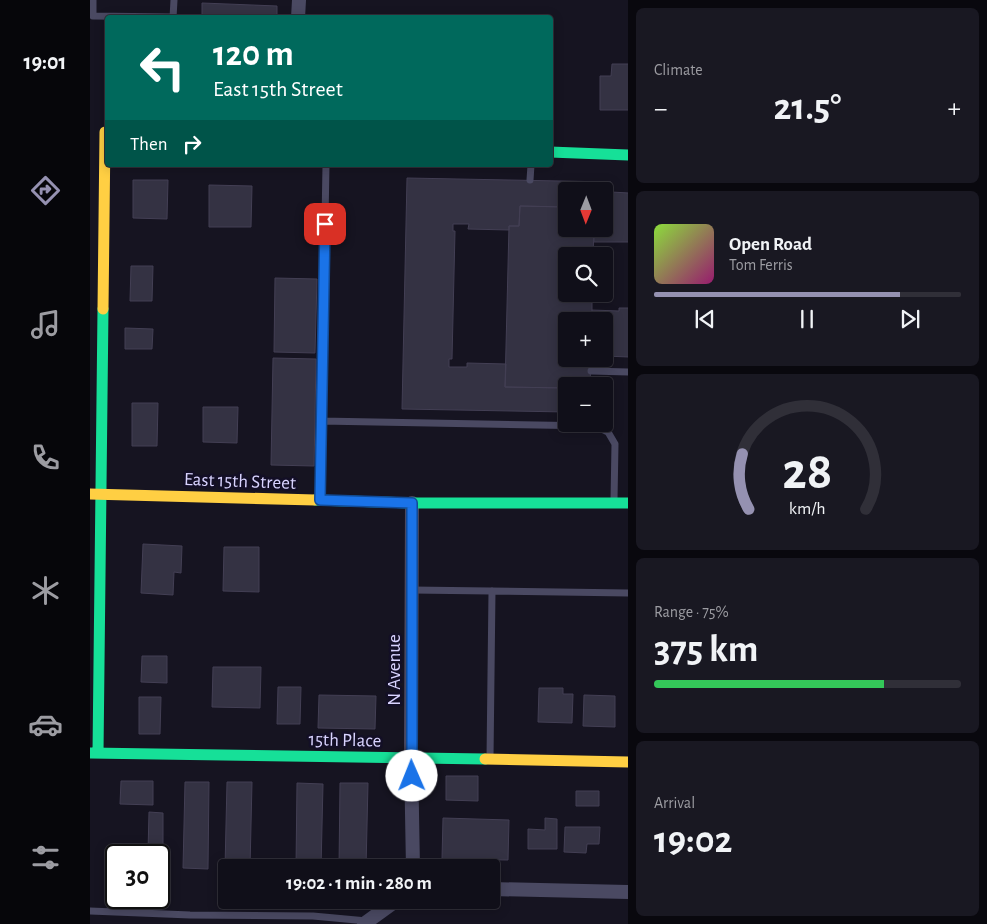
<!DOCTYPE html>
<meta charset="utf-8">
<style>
body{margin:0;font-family:"Alegreya Sans",sans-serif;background:#191822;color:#f1f3f6;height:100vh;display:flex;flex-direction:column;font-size:19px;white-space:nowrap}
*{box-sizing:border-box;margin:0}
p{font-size:16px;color:#9c9ca2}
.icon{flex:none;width:28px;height:28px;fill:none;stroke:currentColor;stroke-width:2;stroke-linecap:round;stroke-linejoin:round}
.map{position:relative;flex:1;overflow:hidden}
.drawer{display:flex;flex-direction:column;gap:8px;padding:8px;background:#09080e;width:359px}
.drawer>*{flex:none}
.guide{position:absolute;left:15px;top:15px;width:448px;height:152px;border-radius:5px;box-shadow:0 2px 12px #0003,0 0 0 1px #302f38;background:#00695c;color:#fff;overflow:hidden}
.needle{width:32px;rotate:181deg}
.buttons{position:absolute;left:468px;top:182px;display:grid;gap:10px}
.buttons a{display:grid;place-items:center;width:55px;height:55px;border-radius:5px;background:#100f19;box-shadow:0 2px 12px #0003,0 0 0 1px #302f38;font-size:25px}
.speed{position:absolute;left:15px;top:844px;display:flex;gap:10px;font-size:25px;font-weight:700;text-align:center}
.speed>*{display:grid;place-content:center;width:65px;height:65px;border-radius:50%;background:#100f19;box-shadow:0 2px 12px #0003,0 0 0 1px #302f38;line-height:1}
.speed .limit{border:2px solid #111;border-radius:8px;background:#fff;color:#111}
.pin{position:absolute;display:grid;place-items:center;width:42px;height:42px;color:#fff;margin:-21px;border-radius:10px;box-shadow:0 2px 8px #0006}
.me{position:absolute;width:55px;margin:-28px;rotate:359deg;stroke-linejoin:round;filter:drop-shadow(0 0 4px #0008)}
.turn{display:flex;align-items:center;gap:18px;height:105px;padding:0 25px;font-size:22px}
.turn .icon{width:65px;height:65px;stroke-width:2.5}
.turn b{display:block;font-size:35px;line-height:42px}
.then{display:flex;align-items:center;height:48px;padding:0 25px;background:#0003;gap:10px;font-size:19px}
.big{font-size:38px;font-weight:600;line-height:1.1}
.drawer .tile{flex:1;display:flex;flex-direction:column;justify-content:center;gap:8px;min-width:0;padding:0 18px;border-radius:8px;background:#191822}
.drawer .dial{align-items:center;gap:0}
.dial svg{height:130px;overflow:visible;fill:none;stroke:#302f38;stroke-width:7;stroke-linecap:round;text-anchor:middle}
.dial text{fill:#f1f3f6;stroke:none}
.song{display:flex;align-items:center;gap:15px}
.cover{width:60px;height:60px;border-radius:8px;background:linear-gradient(135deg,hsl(90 70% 55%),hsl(320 70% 35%))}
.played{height:5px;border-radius:2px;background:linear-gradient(90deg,#9591b1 80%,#302f38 80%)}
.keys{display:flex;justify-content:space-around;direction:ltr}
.heat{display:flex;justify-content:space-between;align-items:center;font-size:28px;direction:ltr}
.charge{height:8px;border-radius:4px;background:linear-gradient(90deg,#34c759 75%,#302f38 0)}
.trip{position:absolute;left:128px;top:859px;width:282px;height:50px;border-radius:5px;background:#100f19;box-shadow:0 2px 12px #0003,0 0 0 1px #302f38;font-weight:600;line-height:50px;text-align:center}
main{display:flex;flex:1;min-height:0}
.dock{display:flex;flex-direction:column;width:90px;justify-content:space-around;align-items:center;background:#06060a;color:#9c9ca2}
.dock .icon{width:35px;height:35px}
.dock .active{color:#9591b1}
.dock b{font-size:22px;color:#f1f3f6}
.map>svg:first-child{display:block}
.building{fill:#343243;stroke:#433f54}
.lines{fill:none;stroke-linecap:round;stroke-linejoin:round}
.lane{stroke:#4a4962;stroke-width:7}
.street{stroke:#4a4962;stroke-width:14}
.fast{stroke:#16e098;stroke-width:11}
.slow{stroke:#ffcf43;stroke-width:11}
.route-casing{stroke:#114b97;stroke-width:12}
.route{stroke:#1a73e8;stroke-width:9}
.labels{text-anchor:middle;stroke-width:5;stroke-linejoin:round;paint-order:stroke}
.street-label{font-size:19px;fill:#d9d4ff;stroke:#130f26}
</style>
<main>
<nav class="dock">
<b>19:01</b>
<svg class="icon active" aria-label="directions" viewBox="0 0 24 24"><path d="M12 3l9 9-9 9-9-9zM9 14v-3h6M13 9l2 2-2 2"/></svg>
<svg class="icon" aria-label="music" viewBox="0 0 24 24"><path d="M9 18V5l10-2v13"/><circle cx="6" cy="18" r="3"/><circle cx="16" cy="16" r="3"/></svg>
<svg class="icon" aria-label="phone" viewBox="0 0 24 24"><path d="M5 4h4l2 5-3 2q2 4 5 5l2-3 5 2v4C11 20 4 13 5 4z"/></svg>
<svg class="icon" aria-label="climate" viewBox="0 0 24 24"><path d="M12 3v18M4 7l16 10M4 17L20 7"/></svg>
<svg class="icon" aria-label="car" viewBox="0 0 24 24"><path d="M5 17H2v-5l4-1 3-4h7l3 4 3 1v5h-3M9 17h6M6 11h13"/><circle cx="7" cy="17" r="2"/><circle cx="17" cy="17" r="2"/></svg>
<svg class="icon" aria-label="filters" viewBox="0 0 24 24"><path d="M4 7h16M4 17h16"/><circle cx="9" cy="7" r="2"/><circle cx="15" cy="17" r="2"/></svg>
</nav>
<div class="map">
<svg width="539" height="924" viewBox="0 0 539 924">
<rect width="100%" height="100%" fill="#161421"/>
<!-- building -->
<path class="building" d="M112,3L187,6V18H112Z
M522,64H539V110H510V76H521Z
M317,178L521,182V192L539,193V242H504V229H514V191H476V207L430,206L429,226H419V230L378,229L379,224H363V231H365L362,359H359V367H377V363L416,364L415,387L476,388V412L312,409Z
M43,180H78L77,219L43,218Z
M119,185L162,186L161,227H119Z
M430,206L476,207V229H504L503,256H476V294H502V321H476V359H501L500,386H476V388L415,387L419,226H429Z
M41,266H63L62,301H40Z
M185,278L227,279L225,353L184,352Z
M529,308H539V357L514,356V321H502V310L529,311Z
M35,328L63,329L62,349H35Z
M183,358L226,359L224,466L181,465Z
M42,403H68L67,446H42Z
M113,407H148L147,443L113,442Z
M53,544L92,546L91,573L84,572L83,595L51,593Z
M134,547H169V592L133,591Z
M52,656H77V683L51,682Z
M123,667H171L170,708L122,707Z
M188,687H211L210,724H187Z
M449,688H473V694H483L482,723L448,722Z
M229,695L286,696L285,729L228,728Z
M494,695L525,696V727L493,726Z
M49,697H71L70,734H49Z
M356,776H388V801L356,800Z
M31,781H63V805L30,804Z
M95,782H119L118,869L93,868Z
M137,782H162L160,868H135Z
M207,783L233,784L231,868H206Z
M250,783H278L276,868H249Z
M486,791H509V806H486Z
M59,812L73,813V852H58Z
M353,818L419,820L418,860L352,859Z
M455,818L467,819V849H438V829L455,830Z
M475,827H510L509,844H497L496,853L474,852Z"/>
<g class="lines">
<!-- lane -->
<path class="lane" d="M3,0V16L83,17
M83,18L84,0
M440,180L441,165
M501,371L539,372
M231,421L506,426L518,432L525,444L524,500
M230,500L236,165
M322,590L539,593
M400,758L402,591
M0,911L100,915L223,916L277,921"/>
<!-- street -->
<path class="street" d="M208,18L209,0
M322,503L321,758L323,868
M401,889L539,892
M274,924L307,900"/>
<!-- fast -->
<path class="fast" d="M460,152L539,155
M225,500L322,503H539
M0,753L395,759
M8,753L13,309"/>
<!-- slow -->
<path class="slow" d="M13,309L15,132
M0,494L225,500
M395,759L539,762"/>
</g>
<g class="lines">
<defs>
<path id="route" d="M235,224L230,500L322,503V776"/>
</defs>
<!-- route casing -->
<use href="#route" class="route-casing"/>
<!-- route -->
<use href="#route" class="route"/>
</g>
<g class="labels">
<!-- street labels -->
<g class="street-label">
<text transform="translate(150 480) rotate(2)" y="7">East 15th Street</text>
<text transform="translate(303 670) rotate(-90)" y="7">N Avenue</text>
<text transform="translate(255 739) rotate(1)" y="7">15th Place</text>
</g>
</g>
</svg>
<div class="buttons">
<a><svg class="needle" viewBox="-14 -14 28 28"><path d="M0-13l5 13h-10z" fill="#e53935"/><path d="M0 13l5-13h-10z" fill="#9c9ca2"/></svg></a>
<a><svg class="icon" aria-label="search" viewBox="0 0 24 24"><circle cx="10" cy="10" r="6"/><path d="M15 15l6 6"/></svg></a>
<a>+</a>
<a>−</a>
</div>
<div class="speed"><div class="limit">30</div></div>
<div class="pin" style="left:235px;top:224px;background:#d93025"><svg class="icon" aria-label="arrive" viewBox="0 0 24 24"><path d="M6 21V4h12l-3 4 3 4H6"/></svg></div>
<svg class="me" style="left:322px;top:776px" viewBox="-20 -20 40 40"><circle r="19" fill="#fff"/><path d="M0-13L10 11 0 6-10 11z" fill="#1a73e8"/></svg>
<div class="trip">19:02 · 1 min · 280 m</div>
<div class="guide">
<div class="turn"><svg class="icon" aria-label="left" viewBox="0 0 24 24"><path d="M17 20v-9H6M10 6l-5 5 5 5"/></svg><div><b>120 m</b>East 15th Street</div></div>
<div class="then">Then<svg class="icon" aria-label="right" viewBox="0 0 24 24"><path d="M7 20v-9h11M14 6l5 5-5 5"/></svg></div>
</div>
</div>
<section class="drawer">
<div class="tile"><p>Climate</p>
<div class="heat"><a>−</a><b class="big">21.5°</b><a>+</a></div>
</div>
<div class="tile">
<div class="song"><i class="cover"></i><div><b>Open Road</b><p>Tom Ferris</p></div></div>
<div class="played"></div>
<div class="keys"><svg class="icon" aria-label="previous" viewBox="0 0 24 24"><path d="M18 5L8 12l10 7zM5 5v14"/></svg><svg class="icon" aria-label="pause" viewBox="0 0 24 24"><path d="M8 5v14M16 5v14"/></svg><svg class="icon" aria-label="next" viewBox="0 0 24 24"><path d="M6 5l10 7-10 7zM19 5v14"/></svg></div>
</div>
<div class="tile dial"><svg viewBox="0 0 100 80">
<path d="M14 69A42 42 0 1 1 86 69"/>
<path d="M14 69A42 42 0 0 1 10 35" stroke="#9591b1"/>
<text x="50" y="56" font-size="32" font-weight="700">28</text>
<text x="50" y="72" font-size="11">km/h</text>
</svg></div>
<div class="tile"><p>Range · 75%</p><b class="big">375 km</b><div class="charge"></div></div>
<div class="tile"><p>Arrival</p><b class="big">19:02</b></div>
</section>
</main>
